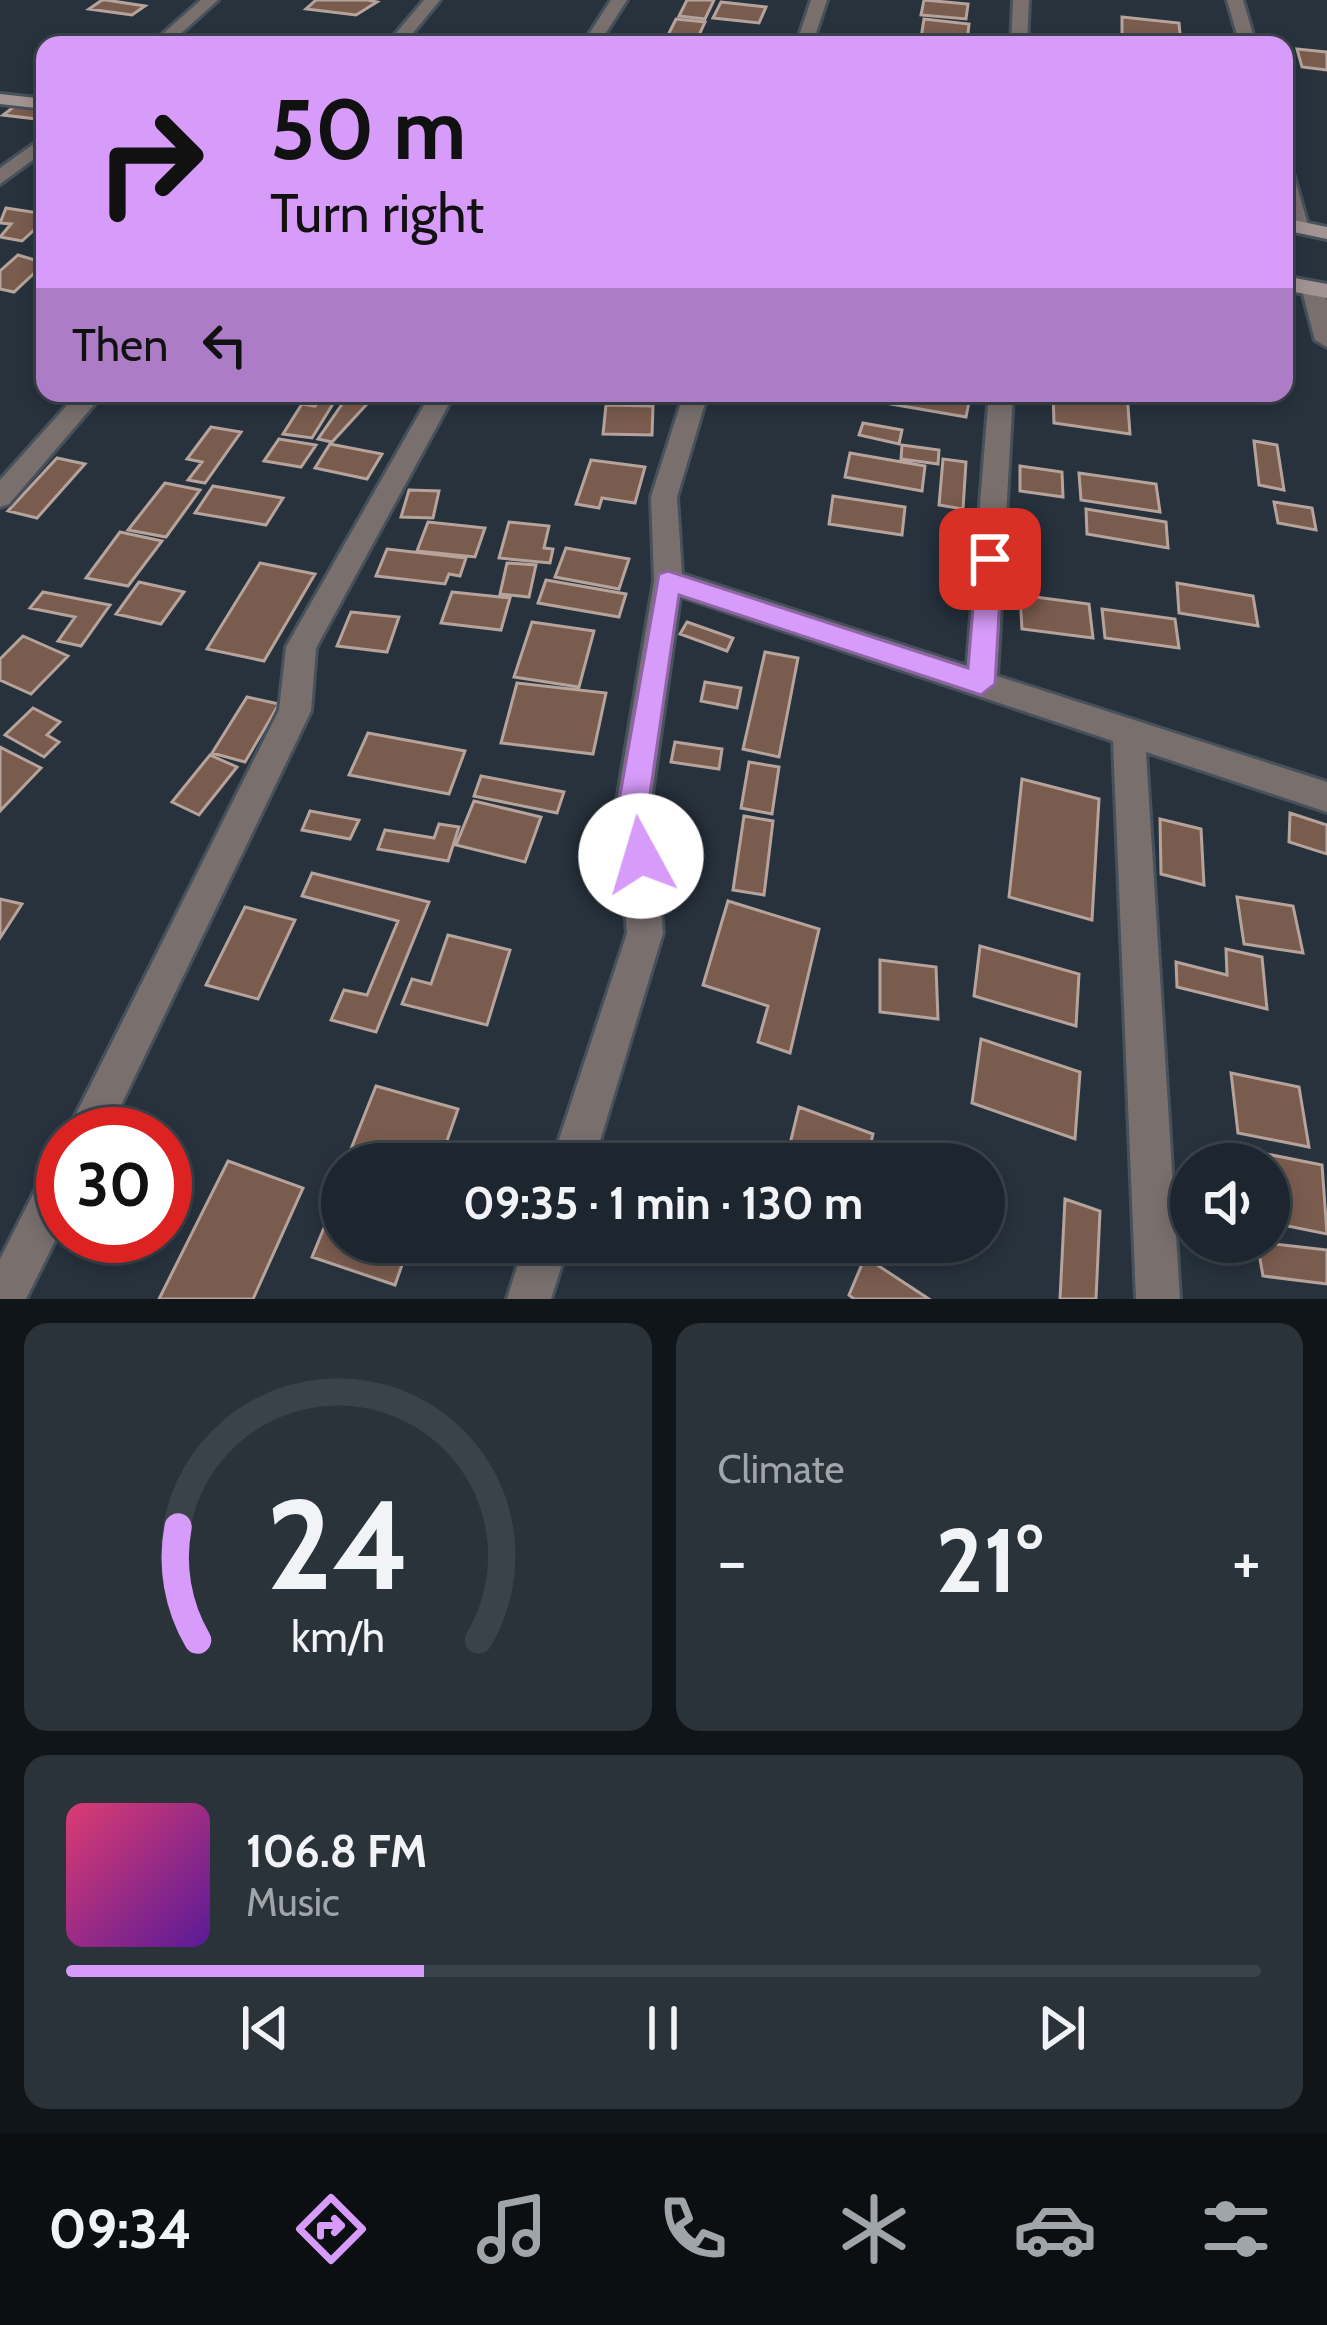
<!DOCTYPE html>
<meta charset="utf-8">
<style>
body{margin:0;font-family:Cabin,sans-serif;background:#2a323a;color:#f1f3f6;height:100vh;display:flex;flex-direction:column;font-size:45px;white-space:nowrap}
*{box-sizing:border-box;margin:0}
p{font-size:39px;color:#a0a5aa}
.icon{flex:none;width:66px;height:66px;fill:none;stroke:currentColor;stroke-width:2;stroke-linecap:round;stroke-linejoin:round}
.map{position:relative;height:1299px;overflow:hidden}
.details{display:flex;flex-direction:column;gap:24px;padding:24px;background:#101519;flex:1}
.details>*{flex:none}
.banner{position:absolute;left:36px;top:36px;width:1257px;height:366px;border-radius:24px;box-shadow:0 6px 18px #0003,0 0 0 3px #3b434a;background:#d79bf9;color:#111;overflow:hidden}
.fabs{position:absolute;left:1170px;top:1143px;display:grid;gap:24px}
.fabs a{display:grid;place-items:center;width:120px;height:120px;border-radius:50%;background:#1d262e;box-shadow:0 6px 18px #0003,0 0 0 3px #3b434a;font-size:60px}
.speed{position:absolute;left:36px;top:1107px;display:flex;gap:24px;font-size:60px;font-weight:700;text-align:center}
.speed>*{display:grid;place-content:center;width:156px;height:156px;border-radius:50%;background:#1d262e;box-shadow:0 6px 18px #0003,0 0 0 3px #3b434a;line-height:1}
.speed .limit{border:18px solid #d22;background:#fff;color:#111}
.pin{position:absolute;display:grid;place-items:center;width:102px;height:102px;color:#fff;margin:-51px;border-radius:24px;box-shadow:0 6px 18px #0006}
.me{position:absolute;width:132px;margin:-66px;rotate:354deg;stroke-linejoin:round;filter:drop-shadow(0 0 9px #0008)}
.turn{display:flex;align-items:center;gap:42px;height:252px;padding:0 36px;font-size:54px}
.turn .icon{width:156px;height:156px;stroke-width:2.5}
.turn b{display:block;font-size:84px;line-height:102px}
.then{display:flex;align-items:center;height:114px;padding:0 36px;background:#0003;gap:24px;font-size:45px}
.big{font-size:90px;font-weight:700;line-height:1.1}
.details .tile{flex:1;display:flex;flex-direction:column;justify-content:center;gap:18px;min-width:0;padding:0 42px;border-radius:24px;background:#2a323a}
.details .dial{align-items:center;gap:0}
.dial svg{height:312px;overflow:visible;fill:none;stroke:#3b434a;stroke-width:7;stroke-linecap:round;text-anchor:middle}
.dial text{fill:#f1f3f6;stroke:none}
.song{display:flex;align-items:center;gap:36px}
.cover{width:144px;height:144px;border-radius:18px;background:linear-gradient(135deg,hsl(340 70% 55%),hsl(270 70% 35%))}
.played{height:12px;border-radius:6px;background:linear-gradient(90deg,#d79bf9 30%,#3b434a 30%)}
.keys{display:flex;justify-content:space-around;direction:ltr}
.heat{display:flex;justify-content:space-between;align-items:center;font-size:66px;direction:ltr}
.details .tiles{flex:1;display:grid;gap:24px;grid-template-columns:1fr 1fr}
.tile:last-child{grid-column:span 2}
.trip{position:absolute;left:321px;top:1143px;width:684px;height:120px;border-radius:60px;background:#1d262e;box-shadow:0 6px 18px #0003,0 0 0 3px #3b434a;font-weight:700;line-height:120px;text-align:center}
.dock{display:flex;height:192px;justify-content:space-around;align-items:center;background:#0c0f12;color:#a0a5aa}
.dock .icon{width:84px;height:84px}
.dock .on{color:#d79bf9}
.dock b{font-size:54px;color:#f1f3f6}
.map>svg:first-child{display:block}
.building{fill:#7a5c4e;stroke:#b6a39b;stroke-width:3}
.lines{fill:none;stroke-linecap:round;stroke-linejoin:round}
.street-casing{stroke:#46515b;stroke-width:6}
.secondary-casing{stroke:#46515b;stroke-width:6}
.street{fill:#79706e;fill-rule:evenodd}
.secondary{fill:#a29490;fill-rule:evenodd}
.route{fill:#d79bf9;stroke:#8c65a2;stroke-width:3}
</style>
<div class="map">
<svg width="1327" height="1299" viewBox="0 0 1327 1299">
<rect width="100%" height="100%" fill="#27323d"/>
<!-- building -->
<path class="building" d="M102,0H106L145,6L132,15L89,9Z
M316,0H368L377,2L356,15L306,9Z
M687,0H714L705,19L679,16Z
M924,0L968,4L966,19L921,15Z
M721,2L766,7L759,23L713,18Z
M1122,17L1179,23L1181,44L1122,38Z
M676,19L705,22L695,44L665,41Z
M924,19L969,24L967,42L921,38Z
M1297,49L1327,52V70L1302,67Z
M15,106L45,110V120L3,115Z
M6,208L45,214V220L22,241L0,237L11,224L0,223Z
M18,255L45,263L14,292L0,289V271Z
M857,393H918L969,402L966,417L856,398Z
M1053,393H1127L1130,434L1054,423Z
M321,397L336,399L312,438L283,434L302,404L315,406Z
M345,400L367,404L332,442L318,439Z
M606,405L653,406L652,435L603,434Z
M863,423L902,430L899,444L859,435Z
M211,427L241,432L205,483L188,480L202,462L187,459Z
M279,439L316,445L301,467L264,461Z
M1254,441L1277,445L1284,490L1259,485Z
M330,444L382,454L367,479L315,468Z
M902,445L939,450L938,464L901,459Z
M850,453L925,466L922,491L845,477Z
M57,458L85,464L37,518L8,511Z
M943,459L966,462L963,509L939,505Z
M591,460L645,467L635,503L602,498L599,508L576,504Z
M1020,466L1062,472L1063,497L1020,491Z
M1079,473L1156,484L1160,512L1081,500Z
M165,483L200,490L166,537L128,530Z
M213,486L283,498L266,525L195,513Z
M409,490L439,491L433,518L401,517Z
M833,496L905,507L902,535L829,524Z
M1274,502L1312,508L1316,530L1278,523Z
M1086,509L1166,522L1168,548L1087,534Z
M428,522L485,528L475,557L417,551Z
M509,522L549,526L544,548L553,549L550,563L499,558Z
M120,532L162,541L128,586L86,578Z
M566,548L629,559L619,589L555,577Z
M387,549L466,558L460,576L449,574L445,584L376,576Z
M260,563L315,574L264,661L207,649Z
M507,563L536,565L529,597L500,594Z
M546,580L626,594L619,617L538,603Z
M139,582L184,592L161,624L116,614Z
M1177,583L1253,596L1258,626L1179,613Z
M43,592L110,605L81,646L58,641L75,617L30,608Z
M452,592L510,598L501,630L441,623Z
M1020,595L1089,604L1093,638L1022,629Z
M1102,609L1175,619L1179,648L1105,638Z
M351,612L399,617L387,652L337,646Z
M532,622L594,631L579,687L514,677Z
M687,622L733,638L727,651L680,634Z
M23,636L68,656L31,694L0,680V659Z
M765,652L798,658L779,757L743,749Z
M705,682L741,688L737,708L701,701Z
M517,683L606,693L593,754L501,743Z
M247,697L279,704L245,762L212,753Z
M33,708L60,722L47,735L59,742L44,757L5,735Z
M368,733L465,751L449,794L349,775Z
M675,742L722,749L719,769L671,762Z
M0,747L41,768L0,811Z
M210,755L237,767L199,815L172,802Z
M749,762L779,767L772,814L741,808Z
M481,776L564,792L557,813L474,796Z
M1022,779L1099,799L1092,920L1009,897Z
M474,801L541,817L525,862L456,845Z
M310,811L359,820L350,839L302,830Z
M1290,813L1327,825V854L1289,842Z
M744,816L773,821L764,895L733,890Z
M1160,819L1201,829L1204,885L1161,874Z
M439,824L459,827L448,861L378,849L385,830L434,838Z
M312,873L429,902L376,1032L331,1020L344,990L367,995L398,921L302,896Z
M1237,897L1293,906L1303,953L1244,944Z
M0,899L22,904L0,938Z
M728,901L819,929L790,1053L758,1042L768,1006L703,985Z
M245,907L295,920L258,999L206,985Z
M448,935L510,950L487,1025L402,1004L412,979L431,984Z
M980,946L1079,974L1076,1026L974,996Z
M1226,949L1262,957L1267,1009L1177,987L1176,962L1227,975Z
M880,960L936,967L938,1019L880,1012Z
M981,1039L1080,1072L1075,1139L972,1103Z
M1231,1073L1299,1087L1309,1147L1238,1133Z
M376,1086L458,1109L439,1164H345Z
M799,1107L873,1134L866,1164H785Z
M1262,1153L1322,1165L1327,1234L1273,1223L1269,1164H1264Z
M228,1161L303,1188L253,1299H159Z
M342,1184V1242H410L395,1285L312,1257Z
M1065,1199L1100,1211L1096,1299H1060Z
M1257,1242L1327,1250V1284L1263,1276Z
M865,1257L929,1299H854L849,1295Z"/>
<g class="lines">
<defs>
<path id="street" d="M201,0H218L168,45H150Z
M424,0H440L403,45H386Z
M611,0H627L598,45H582Z
M811,0H827L812,45H796Z
M1013,0H1029L1027,45H1011Z
M1227,0H1243L1256,45H1240Z
M45,136V151L0,184V168Z
M1284,170L1294,176L1308,225L1305,229L1288,225Z
M1313,284L1321,286L1327,301V347L1315,340L1302,291Z
M78,393H104L9,504L0,507V480Z
M431,393H455L316,648L311,711L107,1134H66L279,710L286,647Z
M684,393H708L677,497L682,574L967,666L989,393H1013L997,676L1327,782V812L1146,752L1180,1299H1136L1113,741L680,596L651,801L663,933L593,1164H551L627,933L617,801L654,581L651,497Z
M63,1159V1225L26,1299H0V1259L48,1165Z
M525,1242H569L551,1299H507Z"/>
<path id="secondary" d="M0,94L45,99V109L0,104Z
M1284,218L1327,227V239L1284,230Z
M1284,276L1327,284V298L1284,290Z"/>
</defs>
<!-- street casing -->
<use href="#street" class="street-casing"/>
<!-- secondary casing -->
<use href="#secondary" class="secondary-casing"/>
<!-- street -->
<use href="#street" class="street"/>
<!-- secondary -->
<use href="#secondary" class="secondary"/>
</g>
<!-- route -->
<path class="route" d="M990,549L1002,559L995,684L981,695L679,595L649,801L657,856L653,867L641,871L630,867L619,801L659,574L668,571L968,668L977,559Z"/>
</svg>
<div class="fabs">
<a><svg class="icon" aria-label="sound" viewBox="0 0 24 24"><path d="M4 9h4l5-4v14l-5-4H4zM17 9q2 3 0 6"/></svg></a>
</div>
<div class="speed"><div class="limit">30</div></div>
<div class="pin" style="left:990px;top:559px;background:#d93025"><svg class="icon" aria-label="arrive" viewBox="0 0 24 24"><path d="M6 21V4h12l-3 4 3 4H6"/></svg></div>
<svg class="me" style="left:641px;top:856px" viewBox="-20 -20 40 40"><circle r="19" fill="#fff"/><path d="M0-13L10 11 0 6-10 11z" fill="#d79bf9"/></svg>
<div class="trip">09:35 · 1 min · 130 m</div>
<div class="banner">
<div class="turn"><svg class="icon" aria-label="right" viewBox="0 0 24 24"><path d="M7 20v-9h11M14 6l5 5-5 5"/></svg><div><b>50 m</b>Turn right</div></div>
<div class="then">Then<svg class="icon" aria-label="left" viewBox="0 0 24 24"><path d="M17 20v-9H6M10 6l-5 5 5 5"/></svg></div>
</div>
</div>
<section class="details">
<div class="tiles">
<div class="tile dial"><svg viewBox="0 0 100 80">
<path d="M14 69A42 42 0 1 1 86 69"/>
<path d="M14 69A42 42 0 0 1 9 40" stroke="#d79bf9"/>
<text x="50" y="56" font-size="32" font-weight="700">24</text>
<text x="50" y="72" font-size="11">km/h</text>
</svg></div>
<div class="tile"><p>Climate</p>
<div class="heat"><a>−</a><b class="big">21°</b><a>+</a></div>
</div>
<div class="tile">
<div class="song"><i class="cover"></i><div><b>106.8 FM</b><p>Music</p></div></div>
<div class="played"></div>
<div class="keys"><svg class="icon" aria-label="previous" viewBox="0 0 24 24"><path d="M18 5L8 12l10 7zM5 5v14"/></svg><svg class="icon" aria-label="pause" viewBox="0 0 24 24"><path d="M8 5v14M16 5v14"/></svg><svg class="icon" aria-label="next" viewBox="0 0 24 24"><path d="M6 5l10 7-10 7zM19 5v14"/></svg></div>
</div>
</div>
</section>
<nav class="dock">
<b>09:34</b>
<svg class="icon on" aria-label="directions" viewBox="0 0 24 24"><path d="M12 3l9 9-9 9-9-9zM9 14v-3h6M13 9l2 2-2 2"/></svg>
<svg class="icon" aria-label="music" viewBox="0 0 24 24"><path d="M9 18V5l10-2v13"/><circle cx="6" cy="18" r="3"/><circle cx="16" cy="16" r="3"/></svg>
<svg class="icon" aria-label="phone" viewBox="0 0 24 24"><path d="M5 4h4l2 5-3 2q2 4 5 5l2-3 5 2v4C11 20 4 13 5 4z"/></svg>
<svg class="icon" aria-label="climate" viewBox="0 0 24 24"><path d="M12 3v18M4 7l16 10M4 17L20 7"/></svg>
<svg class="icon" aria-label="car" viewBox="0 0 24 24"><path d="M5 17H2v-5l4-1 3-4h7l3 4 3 1v5h-3M9 17h6M6 11h13"/><circle cx="7" cy="17" r="2"/><circle cx="17" cy="17" r="2"/></svg>
<svg class="icon" aria-label="filters" viewBox="0 0 24 24"><path d="M4 7h16M4 17h16"/><circle cx="9" cy="7" r="2"/><circle cx="15" cy="17" r="2"/></svg>
</nav>
